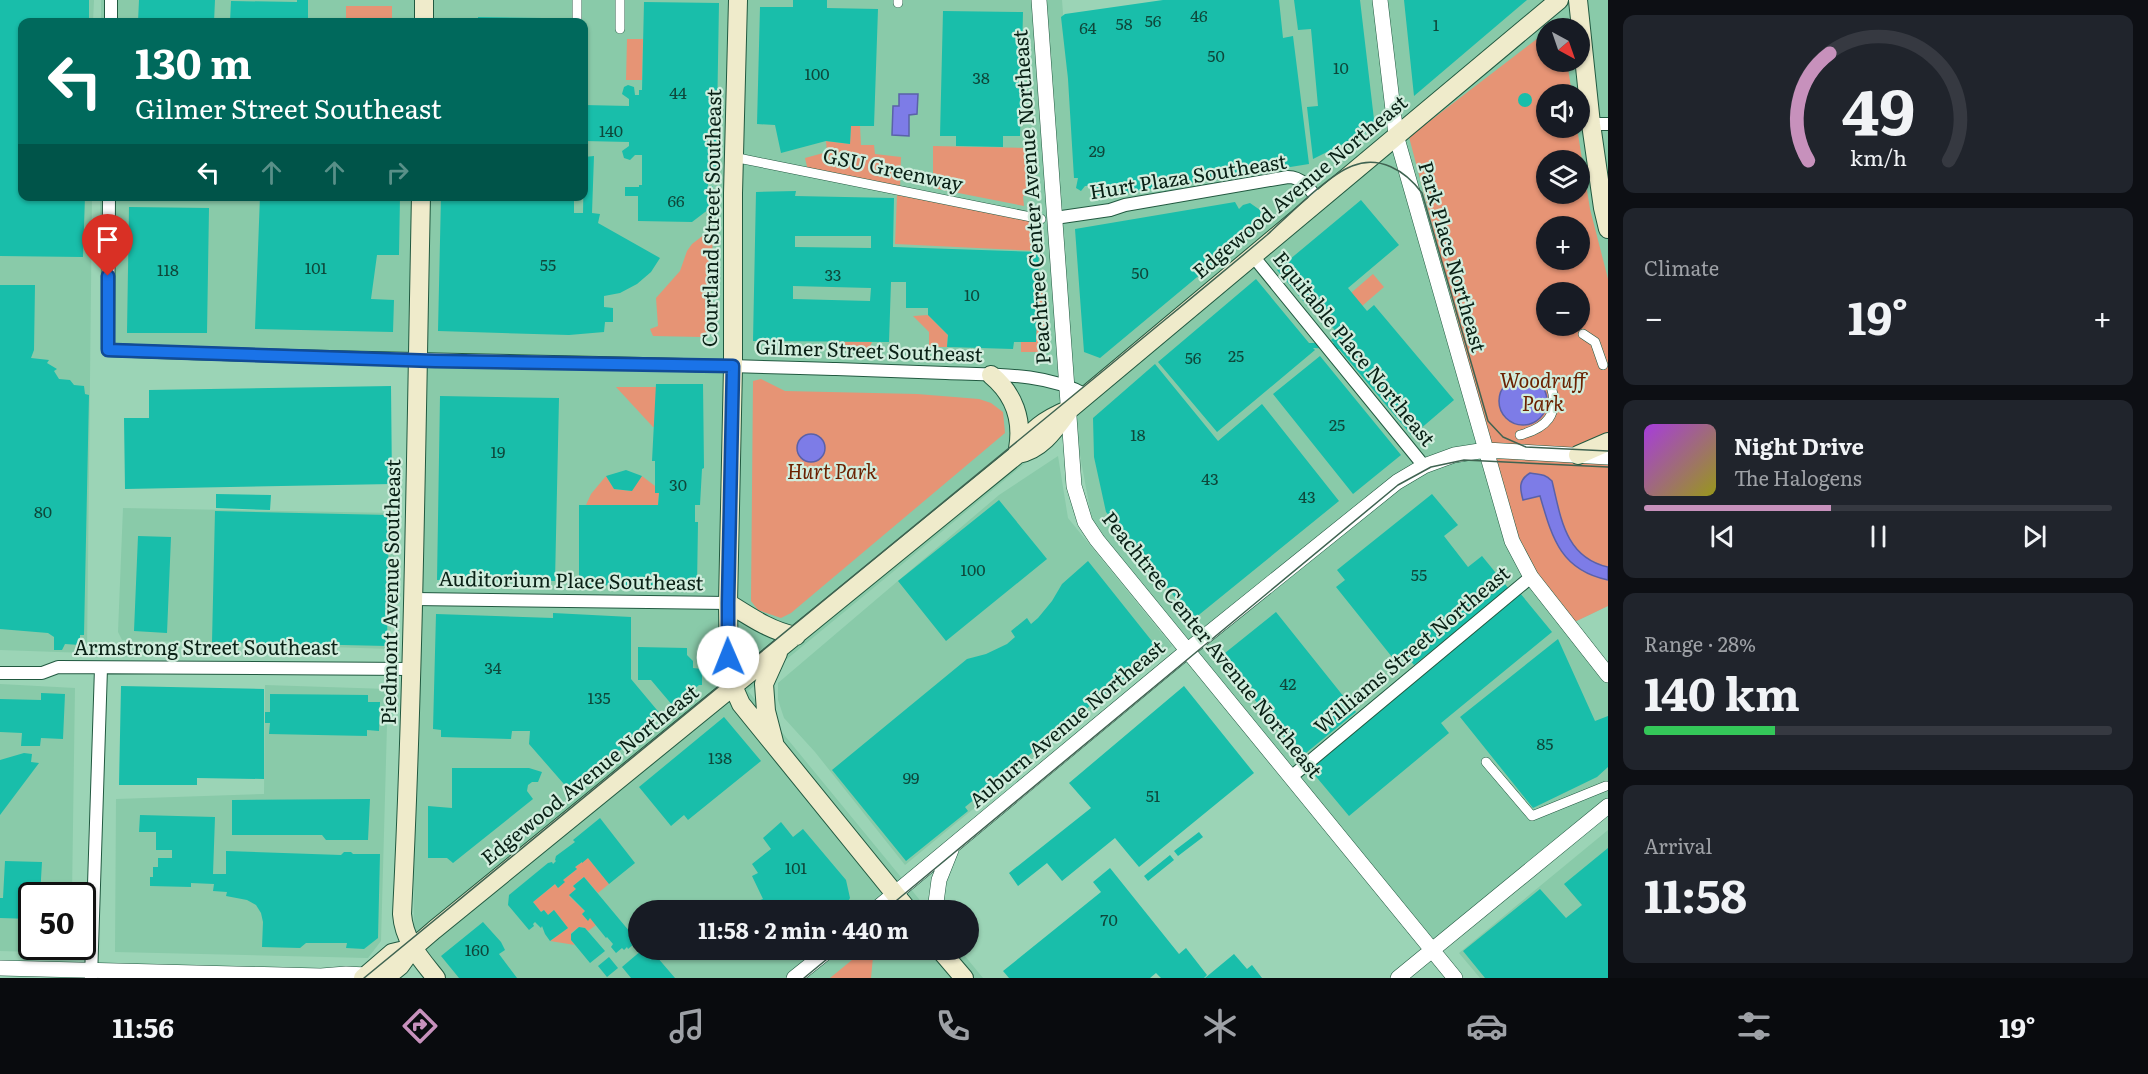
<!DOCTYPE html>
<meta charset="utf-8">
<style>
body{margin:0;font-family:Literata,serif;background:#20242c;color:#f1f3f6;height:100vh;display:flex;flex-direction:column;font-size:22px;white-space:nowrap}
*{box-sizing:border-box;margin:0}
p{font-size:20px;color:#9ea1a6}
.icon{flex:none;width:33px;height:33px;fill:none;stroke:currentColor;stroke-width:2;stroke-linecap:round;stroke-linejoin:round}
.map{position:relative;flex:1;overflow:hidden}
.drawer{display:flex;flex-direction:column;gap:15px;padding:15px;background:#0d0f14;width:540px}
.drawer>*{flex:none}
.top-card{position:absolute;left:18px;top:18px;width:570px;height:183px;border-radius:12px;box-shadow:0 2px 4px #0004;background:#00695c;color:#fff;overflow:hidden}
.needle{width:39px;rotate:140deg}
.tools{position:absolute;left:1536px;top:18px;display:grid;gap:12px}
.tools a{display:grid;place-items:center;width:54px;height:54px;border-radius:50%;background:#171b24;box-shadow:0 2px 4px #0004;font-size:30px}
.speed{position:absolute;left:18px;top:882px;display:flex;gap:12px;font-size:30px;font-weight:700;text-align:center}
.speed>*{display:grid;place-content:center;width:78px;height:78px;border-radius:50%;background:#171b24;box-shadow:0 2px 4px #0004;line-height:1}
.speed .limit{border:3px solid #111;border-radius:9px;background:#fff;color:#111}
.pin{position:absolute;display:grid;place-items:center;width:51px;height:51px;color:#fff;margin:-62px -26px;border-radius:50% 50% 50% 0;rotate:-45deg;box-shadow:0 0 6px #0007}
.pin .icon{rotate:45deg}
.me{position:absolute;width:66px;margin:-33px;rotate:359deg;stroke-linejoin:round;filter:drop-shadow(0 0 4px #0008)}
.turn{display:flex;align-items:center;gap:21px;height:126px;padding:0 18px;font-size:27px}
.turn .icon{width:78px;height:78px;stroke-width:2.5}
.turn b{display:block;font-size:42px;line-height:51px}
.lanes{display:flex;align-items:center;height:57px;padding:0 18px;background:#0003;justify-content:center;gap:30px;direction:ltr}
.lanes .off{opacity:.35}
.big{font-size:45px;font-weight:700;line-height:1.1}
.drawer .card{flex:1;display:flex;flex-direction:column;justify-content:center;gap:9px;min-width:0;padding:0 21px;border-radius:12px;background:#20242c}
.drawer .dial{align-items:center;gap:0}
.dial svg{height:156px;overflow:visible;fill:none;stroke:#363941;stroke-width:7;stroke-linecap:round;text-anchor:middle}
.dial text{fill:#f1f3f6;stroke:none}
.song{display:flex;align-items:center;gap:18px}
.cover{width:72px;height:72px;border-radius:9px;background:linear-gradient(135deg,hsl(280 70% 55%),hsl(60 70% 35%))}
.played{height:6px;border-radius:3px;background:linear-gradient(90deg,#c791bc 40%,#363941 40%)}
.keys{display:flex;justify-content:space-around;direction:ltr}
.heat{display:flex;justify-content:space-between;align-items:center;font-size:33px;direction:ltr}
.charge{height:9px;border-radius:4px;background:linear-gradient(90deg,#34c759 28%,#363941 0)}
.trip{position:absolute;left:628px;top:900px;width:351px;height:60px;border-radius:30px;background:#171b24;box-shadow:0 2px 4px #0004;font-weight:700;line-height:60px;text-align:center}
.dock{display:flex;height:96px;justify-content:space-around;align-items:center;background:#090b0e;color:#9ea1a6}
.dock .icon{width:42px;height:42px}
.dock .selected{color:#c791bc}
.dock b{font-size:27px;color:#f1f3f6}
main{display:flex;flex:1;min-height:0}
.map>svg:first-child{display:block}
.built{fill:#89caa9;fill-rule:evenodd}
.green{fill:#e69475;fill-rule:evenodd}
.water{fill:#7d7ce7;stroke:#5a61a8;stroke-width:1.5}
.building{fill:#19beaa;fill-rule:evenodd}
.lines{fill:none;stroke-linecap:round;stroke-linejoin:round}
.pedestrian-casing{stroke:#215940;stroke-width:10}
.minor-casing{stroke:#215940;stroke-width:14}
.tertiary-casing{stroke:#215940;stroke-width:16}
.secondary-casing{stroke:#215940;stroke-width:20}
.pedestrian{stroke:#fff;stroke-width:9}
.minor{stroke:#fff;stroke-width:12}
.tertiary{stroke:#fff;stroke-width:15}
.secondary{stroke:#efebcb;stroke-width:18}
.tram{stroke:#3f6351;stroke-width:1.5}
.route-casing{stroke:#114b97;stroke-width:15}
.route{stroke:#1a73e8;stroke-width:10}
.labels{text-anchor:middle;stroke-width:4.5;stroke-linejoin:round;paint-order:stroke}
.number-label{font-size:16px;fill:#0e483b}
.street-label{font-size:20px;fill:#0a2116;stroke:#d1eddd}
.park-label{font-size:20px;font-style:italic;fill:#6a2100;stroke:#d1eddd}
</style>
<main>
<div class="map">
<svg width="1608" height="978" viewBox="0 0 1608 978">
<rect width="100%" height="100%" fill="#9bd4b6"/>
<!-- built -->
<path class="built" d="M0,0H94L93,22H22V196L92,197L87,653L0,650Z
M101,0H1062L1068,79L1174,0H1608V606L1564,627L1608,681V805L1429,954L1095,536L1074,423L748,691L928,910H639V950H960L983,978H427L414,962L411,354L100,349V197L584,196V22H101ZM1546,28H1580V62H1546ZM1546,94H1580V128H1546ZM1546,160H1580V194H1546ZM1546,226H1580V260H1546ZM1546,292H1580V326H1546Z
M1058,456L1068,518L1172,646L905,865L815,752L784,718L778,700V683L999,495Z
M123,508L396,513L390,649L122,640L118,632Z
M0,684L75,688L72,895L32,896V946L71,947V953L0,951Z
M265,685L388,689L381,941L368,958L115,952L116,799L264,794Z
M1608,830V978H1480L1459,953Z"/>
<!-- green -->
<path class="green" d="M346,6H392V22H346Z
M1546,32V62H1567L1572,94H1546V128H1577L1590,209L1608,279V606L1564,627L1519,553L1409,137ZM1546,160H1580V194H1546ZM1546,226H1580V260H1546ZM1546,292H1580V326H1546Z
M627,39H643L642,80H626Z
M851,126H860L861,145H874L875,154L901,157L900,190L808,171L805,158L827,152L826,141L850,144Z
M933,146L1030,148L1033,168L1027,169L1028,195L1023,196L1024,206L933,188Z
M897,195L1035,221L1038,251L895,244Z
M713,228L710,332L704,337H701L653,336L650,329L658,326L656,298L680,271L687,251L692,244Z
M1038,271H1041L1047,352H1021V342H1036Z
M1373,274L1384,287L1362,306L1351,293Z
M928,315L948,335L947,347H929V332L913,316Z
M830,341L872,342L870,347L866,349L830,348Z
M761,379L785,391L917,394L979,399L991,403L1003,412L1005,433L791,613L781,618L758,610L751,601L753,381Z
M616,387H656L655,427H653Z
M606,476L614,489L631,491L642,476L655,486V493H659L658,505H586L591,494Z
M588,858L609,884L598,893L584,877L573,886L576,889L569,896L585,911L582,914L587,920L590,918L596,925L588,931L585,928L579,927L571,933V940L575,945L550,941L568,928L554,910L548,915L544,910L541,912L533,902L555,884L558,888L564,882L563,880L577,869L575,867Z
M858,955L873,957L871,978H830Z"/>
<!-- water -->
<path class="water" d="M899,94H918L917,114L909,115V136L892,135L893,106H899Z
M1499 401a24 24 0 1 1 48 0a24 24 0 1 1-48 0Z
M797 448a14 14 0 1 1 28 0a14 14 0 1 1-28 0Z
M1530,473C1540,475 1544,473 1552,481C1561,518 1565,557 1608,567V580C1560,570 1552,537 1540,496L1523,500C1520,489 1518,480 1530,473Z"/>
<!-- building -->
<path class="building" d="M0,0H89V22H22V196H85L83,257L0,256Z
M139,0H215L214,22H138Z
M297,0H308V22H230L231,1L297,2Z
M793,0H827V8L878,9L874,126H851L850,144L826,141L781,153L775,125L757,124L760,7H793Z
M1163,0H1279L1283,38L1293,36L1309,164L1126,193L1097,196L1095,185L1085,186L1081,191L1076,188L1078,178H1074L1068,79L1061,17L1065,14Z
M1294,0H1360L1375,128L1313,159L1307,107L1318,106L1311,29L1298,30Z
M1404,0H1527L1414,96Z
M644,2L719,3L716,177H708V186H713V206L692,222L638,221V196H625V187H639V185H642V155H635L630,160L624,158L622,151L629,146V142L584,141V105L629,106V99L622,94L624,87L628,85L634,87L635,95H639V90H642Z
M943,11L1023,12L1020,136H1003V147L956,146V136H940Z
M478,17L543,18V22H478Z
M1518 100a7 7 0 1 1 14 0a7 7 0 1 1-14 0Z
M594,156L592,213L600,214L598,223L660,258L651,272L637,284L620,293L604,296V307L613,308V322H605L604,332L569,335L438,331L441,196L574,198V213H583L584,157Z
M796,191L795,196L894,198L893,247L1039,252L1036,342H1014L1013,349L947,347L948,335L928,315V308H906V282H891L889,342L753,341L756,192ZM795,236H871V248L795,247ZM793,286L871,288L870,301L793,299Z
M260,196H400L399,255H377L371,299L394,300L393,332L255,329Z
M1361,200L1399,245L1348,288L1367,311L1374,305L1454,400L1412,436L1339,349L1313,348L1315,350L1217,432L1158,362L1256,279L1309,343H1334L1331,340L1338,334L1319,311L1315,315L1277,270Z
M1235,202L1239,209L1243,205L1250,203L1260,210L1261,217L1258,221L1254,225L1247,226L1250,233L1100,358L1084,352L1075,229Z
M129,207L209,208L207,333H127Z
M0,285H35L34,350L31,358L49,360L47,363L57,369L54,371L59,379L70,380L74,385L84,386L85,394L89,395L84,635H80V645L65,644L62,650H54V637L48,633L0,629Z
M1320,356L1401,455L1353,494L1273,394Z
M1155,364L1218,441L1262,404L1339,501L1195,618L1190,616L1106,512L1094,457L1093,418Z
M656,384H703L704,468L702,469L700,505H695V522H698L697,586L579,585V505H658L659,493H655V461H652Z
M391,386L392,484L125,489L124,418H149V390Z
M440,396L559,398L555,581L437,580Z
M626,470L642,476L632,491L614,489L606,476Z
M216,494L271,495L270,510L216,508Z
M1432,494L1458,525L1444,536L1468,567L1482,556L1509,589L1414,665L1405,654L1396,662L1336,587L1345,580L1337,570Z
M999,500L1047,559L946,641L898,581Z
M215,511L389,515L387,646L212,642Z
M138,536L171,537L167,633L134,631Z
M1088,561L1159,650L965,807L968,811L906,861L832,770L967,659L986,654L1007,644L1015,637L1011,631L1027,618L1031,624L1038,618L1052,601L1062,584Z
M1520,593L1552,632L1441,723L1449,733L1349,816L1308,767Z
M1276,612L1356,712L1301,757L1220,657Z
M553,613L631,617V679L662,716L570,791L529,744L530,731H512L511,739L441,737V730L433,729L436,614L553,618Z
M1558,639L1595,721L1608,716V767L1597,777L1533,808L1460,717Z
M638,647L687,648V655L693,661V668L702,669V685H699L673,706L651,680H638Z
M121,686L264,689V779L197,778V785H119Z
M1184,686L1254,773L1139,867L1115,838L1062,881L1047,863L1018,886L1009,873L1091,808L1069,783Z
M41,693L65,694L63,739L41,738L40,746H21L22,733L0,732V699L41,700Z
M270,694L368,695V702H380L379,731L367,730V736L269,734L270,723H265V712H270Z
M724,717L761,761L688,820L684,815L671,826L639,787Z
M24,753L32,754L31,762L39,763L0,815V760Z
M452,768H529L542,772L538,782H532L528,785L527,791L533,799L453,863L447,858H428V806L452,808Z
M370,799L368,840H326L322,835H232V800Z
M140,815L215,817L213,874H226V851L341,855L344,852H351L353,854H380L378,938L364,949L346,948L347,943H306L300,948L262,947L263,922L261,913L256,905L247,900L226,896L227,892L213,891L214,884L191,883V887L150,886V877H153V867H158V858H172V850H156V832H139Z
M600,818L635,863L609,884L588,858L582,863V862L575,867L577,869L563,880L565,882L558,888L555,884L533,902L541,912L544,910L548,915L554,910L568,928L550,941L545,934L542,926L541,928L535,922L533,924L534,926L529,930L508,905L509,895L548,863L552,862L553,864L556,861L555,860L556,856L575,842L573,840Z
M781,822L793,837L803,829L846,880L850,898L844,910H754L748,904L763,899L752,876L758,873L752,864L771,849L763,838Z
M1199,832L1203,837L1178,856L1174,851Z
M1608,848V978H1485L1463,951L1540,889L1566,918L1582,905L1564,884Z
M1170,855L1174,860L1148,881L1144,876Z
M5,861L42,862L40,896H32V919L0,918V898H3Z
M1110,868L1179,954L1186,948L1207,975L1204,978H1161L1156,973L1150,978H1009L1003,971L1101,892L1093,882Z
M584,877L635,938L631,941L634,944L628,949L627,947L624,950L622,948L616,953L611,947L613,944L607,937L606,938L590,918L588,921L582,914L585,911L569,895L576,889L573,886Z
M483,922L501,942L505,950L499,954L517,978H459L441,956Z
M579,927L585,928L605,951L590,963L571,940V934Z
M642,950H651L675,978H631L622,967Z
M1234,954L1247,969L1252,965L1262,978H1205Z
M609,957L618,968L607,977L598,966Z"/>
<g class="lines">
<defs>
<path id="pedestrian" d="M577,0V22
M898,3V0
M620,29V0
M738,158L1041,219
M1583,334L1595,342L1603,365
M1520,435C1546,428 1560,415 1551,386
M1486,762L1532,816L1606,786"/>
<path id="minor" d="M111,22V0
M1591,124H1608
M109,196L108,350C350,360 591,361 833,369C871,370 909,372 946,373C992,375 1045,372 1086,395
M1055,218L1110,210L1125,205L1288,177C1302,177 1310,189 1318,200
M1253,256L1424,466
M414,599L728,603
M0,673H42L58,667L413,669
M1291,777L1531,577
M91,978L101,668"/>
<path id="tertiary" d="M1039,0L1074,486L1085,522L1097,540L1455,978
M1380,0L1396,135L1512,541L1531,577L1608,675
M875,910L1193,646L1397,482L1424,466L1454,455L1486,450L1608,457
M935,910L939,880L951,850
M0,968L321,976L346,974L366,975
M794,978L829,950
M1398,978L1608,806"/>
<path id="secondary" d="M738,0L733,193V366L728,603L729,677L741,704L908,910
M1578,0L1591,124L1603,208L1608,229
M424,22V0
M421,196C416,436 414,675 402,914C404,941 420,958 436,978
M991,375C1014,394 1023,420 1018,449
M1018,454C1042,450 1056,428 1070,409L1559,0
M1578,455L1608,442
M728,603C749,616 770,631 796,636
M774,742L766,711L764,684L778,653
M940,950L964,978
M363,978L392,953L413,948
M385,978L400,966L413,948L434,930L1018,454C1028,430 1046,419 1070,409"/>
</defs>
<!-- pedestrian casing -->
<use href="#pedestrian" class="pedestrian-casing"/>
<!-- minor casing -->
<use href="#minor" class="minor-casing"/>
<!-- tertiary casing -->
<use href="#tertiary" class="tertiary-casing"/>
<!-- secondary casing -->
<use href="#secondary" class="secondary-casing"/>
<!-- pedestrian -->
<use href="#pedestrian" class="pedestrian"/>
<!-- minor -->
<use href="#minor" class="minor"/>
<!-- tertiary -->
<use href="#tertiary" class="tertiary"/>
<!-- secondary -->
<use href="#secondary" class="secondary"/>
<!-- tram -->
<path class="tram" d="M885,910L1398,485L1431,467L1464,460L1608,467
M364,978C613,774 862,571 1109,366C1162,322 1215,279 1267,235C1288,216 1328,175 1352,166C1379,155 1405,170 1422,193L1488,421L1503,437L1526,447L1608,451
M804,978L838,950"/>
</g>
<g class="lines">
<defs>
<path id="route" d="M108,276V350L435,361L733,366L728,603V657"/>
</defs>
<!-- route casing -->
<use href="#route" class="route-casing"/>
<!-- route -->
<use href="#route" class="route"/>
</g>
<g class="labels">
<!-- number labels -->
<g class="number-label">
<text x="1199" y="22">46</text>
<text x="1153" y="27">56</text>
<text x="1124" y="30">58</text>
<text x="1436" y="31">1</text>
<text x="1088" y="34">64</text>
<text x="1216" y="62">50</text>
<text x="1341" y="74">10</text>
<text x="817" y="80">100</text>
<text x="981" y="84">38</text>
<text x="678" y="99">44</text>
<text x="611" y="137">140</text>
<text x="1097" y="157">29</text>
<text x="676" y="207">66</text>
<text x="548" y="271">55</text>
<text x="316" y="274">101</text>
<text x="168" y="276">118</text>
<text x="1140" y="279">50</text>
<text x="833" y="281">33</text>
<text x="972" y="301">10</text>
<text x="1236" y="362">25</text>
<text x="1193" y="364">56</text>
<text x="1337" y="431">25</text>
<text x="1138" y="441">18</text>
<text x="498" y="458">19</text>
<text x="1210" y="485">43</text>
<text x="678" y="491">30</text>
<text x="1307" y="503">43</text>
<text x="43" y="518">80</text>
<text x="973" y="576">100</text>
<text x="1419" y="581">55</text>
<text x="493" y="674">34</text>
<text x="1288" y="690">42</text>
<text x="599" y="704">135</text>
<text x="1545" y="750">85</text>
<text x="720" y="764">138</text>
<text x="911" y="784">99</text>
<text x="1153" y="802">51</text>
<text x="796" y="874">101</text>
<text x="1109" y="926">70</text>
<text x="477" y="956">160</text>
</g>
<!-- street labels -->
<g class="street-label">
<text transform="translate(893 170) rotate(12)" y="7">GSU Greenway</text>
<text transform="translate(1188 177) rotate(-9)" y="7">Hurt Plaza Southeast</text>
<text transform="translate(1300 187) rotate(-40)" y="7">Edgewood Avenue Northeast</text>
<text transform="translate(1032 197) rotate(-94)" y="7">Peachtree Center Avenue Northeast</text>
<text transform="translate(712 218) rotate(-89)" y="7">Courtland Street Southeast</text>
<text transform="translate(1452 257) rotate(74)" y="7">Park Place Northeast</text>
<text transform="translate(1354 349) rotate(51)" y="7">Equitable Place Northeast</text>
<text transform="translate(869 351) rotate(2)" y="7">Gilmer Street Southeast</text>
<text transform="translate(571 581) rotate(1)" y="7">Auditorium Place Southeast</text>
<text transform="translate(391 592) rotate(-89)" y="7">Piedmont Avenue Southeast</text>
<text transform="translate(1212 645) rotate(51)" y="7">Peachtree Center Avenue Northeast</text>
<text x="206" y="655">Armstrong Street Southeast</text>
<text transform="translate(1412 650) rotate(-40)" y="7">Williams Street Northeast</text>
<text transform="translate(1067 724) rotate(-40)" y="7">Auburn Avenue Northeast</text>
<text transform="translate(590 775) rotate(-39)" y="7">Edgewood Avenue Northeast</text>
</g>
<!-- park labels -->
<g class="park-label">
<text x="1543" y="388">Woodruff<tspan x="1543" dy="23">Park</tspan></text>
<text x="832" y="479">Hurt Park</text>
</g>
</g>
</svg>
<div class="tools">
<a><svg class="needle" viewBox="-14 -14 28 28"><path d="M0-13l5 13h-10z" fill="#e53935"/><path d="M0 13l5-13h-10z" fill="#9ea1a6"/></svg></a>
<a><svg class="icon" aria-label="sound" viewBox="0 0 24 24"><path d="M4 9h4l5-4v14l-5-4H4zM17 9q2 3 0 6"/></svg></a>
<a><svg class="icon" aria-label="layers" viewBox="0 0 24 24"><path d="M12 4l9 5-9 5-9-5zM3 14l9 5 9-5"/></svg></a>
<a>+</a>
<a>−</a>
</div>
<div class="speed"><div class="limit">50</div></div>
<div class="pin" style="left:108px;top:276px;background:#d93025"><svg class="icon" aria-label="arrive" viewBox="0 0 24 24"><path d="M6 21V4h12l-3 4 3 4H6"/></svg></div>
<svg class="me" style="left:728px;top:657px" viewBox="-20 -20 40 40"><circle r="19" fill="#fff"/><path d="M0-13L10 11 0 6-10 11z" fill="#1a73e8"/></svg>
<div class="trip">11:58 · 2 min · 440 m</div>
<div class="top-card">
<div class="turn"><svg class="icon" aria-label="left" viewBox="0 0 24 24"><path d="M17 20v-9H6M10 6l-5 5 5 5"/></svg><div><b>130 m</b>Gilmer Street Southeast</div></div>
<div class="lanes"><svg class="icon" aria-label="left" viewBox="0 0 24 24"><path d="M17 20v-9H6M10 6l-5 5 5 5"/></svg><svg class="icon off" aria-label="ahead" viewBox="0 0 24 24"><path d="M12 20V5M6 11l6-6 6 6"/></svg><svg class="icon off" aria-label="ahead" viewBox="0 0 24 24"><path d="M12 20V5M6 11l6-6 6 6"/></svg><svg class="icon off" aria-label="right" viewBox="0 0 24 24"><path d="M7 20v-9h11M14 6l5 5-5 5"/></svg></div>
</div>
</div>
<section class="drawer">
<div class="card dial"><svg viewBox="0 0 100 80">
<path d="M14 69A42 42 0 1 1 86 69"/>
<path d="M14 69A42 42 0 0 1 25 14" stroke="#c791bc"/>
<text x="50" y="56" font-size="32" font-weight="700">49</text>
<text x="50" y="72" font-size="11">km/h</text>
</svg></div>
<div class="card"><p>Climate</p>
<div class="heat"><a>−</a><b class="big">19°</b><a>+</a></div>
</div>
<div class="card">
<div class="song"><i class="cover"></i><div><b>Night Drive</b><p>The Halogens</p></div></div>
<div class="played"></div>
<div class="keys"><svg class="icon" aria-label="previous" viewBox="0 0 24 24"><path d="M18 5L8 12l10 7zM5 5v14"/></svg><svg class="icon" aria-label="pause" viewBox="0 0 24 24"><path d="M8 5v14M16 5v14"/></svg><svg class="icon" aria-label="next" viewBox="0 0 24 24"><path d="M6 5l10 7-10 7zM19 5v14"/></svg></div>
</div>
<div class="card"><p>Range · 28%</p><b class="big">140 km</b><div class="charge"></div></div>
<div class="card"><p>Arrival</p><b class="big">11:58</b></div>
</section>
</main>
<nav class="dock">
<b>11:56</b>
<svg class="icon selected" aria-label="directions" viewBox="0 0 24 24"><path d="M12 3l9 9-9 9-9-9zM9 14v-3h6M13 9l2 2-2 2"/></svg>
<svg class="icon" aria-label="music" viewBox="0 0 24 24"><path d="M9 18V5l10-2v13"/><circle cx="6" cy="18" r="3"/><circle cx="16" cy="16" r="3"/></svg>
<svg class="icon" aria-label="phone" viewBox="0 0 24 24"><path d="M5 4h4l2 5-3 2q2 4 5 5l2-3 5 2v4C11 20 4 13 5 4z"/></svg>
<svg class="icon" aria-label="climate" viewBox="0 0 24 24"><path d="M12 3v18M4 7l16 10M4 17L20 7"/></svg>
<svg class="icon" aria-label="car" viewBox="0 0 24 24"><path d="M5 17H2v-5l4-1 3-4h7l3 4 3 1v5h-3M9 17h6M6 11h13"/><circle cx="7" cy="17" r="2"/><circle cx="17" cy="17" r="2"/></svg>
<svg class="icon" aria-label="filters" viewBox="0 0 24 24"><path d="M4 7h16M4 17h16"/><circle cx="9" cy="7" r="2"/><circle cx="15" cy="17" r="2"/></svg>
<b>19°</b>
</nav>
